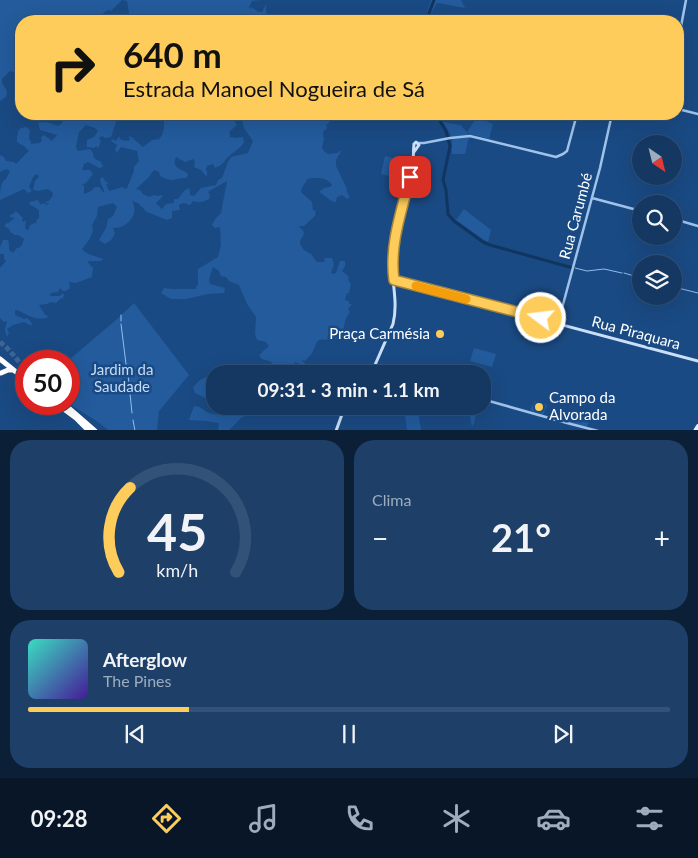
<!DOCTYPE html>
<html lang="pt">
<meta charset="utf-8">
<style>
body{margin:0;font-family:Lato,sans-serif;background:#1d3f68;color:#f1f3f6;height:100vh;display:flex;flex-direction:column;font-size:19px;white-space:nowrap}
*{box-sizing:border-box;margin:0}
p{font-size:16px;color:#9dacbe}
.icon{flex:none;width:28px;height:28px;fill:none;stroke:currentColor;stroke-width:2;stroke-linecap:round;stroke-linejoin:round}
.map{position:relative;height:430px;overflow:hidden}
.details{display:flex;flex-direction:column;gap:10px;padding:10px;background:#0b1f36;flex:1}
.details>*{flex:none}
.guide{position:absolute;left:15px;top:15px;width:669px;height:105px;border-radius:20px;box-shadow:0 5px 20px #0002,0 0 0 1px #335277;background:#fdcc5b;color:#111;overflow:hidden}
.needle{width:32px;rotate:145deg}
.fabs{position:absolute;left:632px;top:135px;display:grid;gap:10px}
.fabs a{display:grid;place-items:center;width:50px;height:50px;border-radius:50%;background:#143862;box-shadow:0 5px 20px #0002,0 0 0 1px #335277;font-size:25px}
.speed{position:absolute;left:15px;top:350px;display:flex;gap:10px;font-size:25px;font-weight:700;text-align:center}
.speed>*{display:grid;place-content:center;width:65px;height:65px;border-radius:50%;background:#143862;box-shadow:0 5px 20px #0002,0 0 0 1px #335277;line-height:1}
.speed .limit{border:8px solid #d22;background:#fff;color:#111}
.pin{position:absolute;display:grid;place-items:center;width:42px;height:42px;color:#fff;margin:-21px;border-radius:10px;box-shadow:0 2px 8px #0006}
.me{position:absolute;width:55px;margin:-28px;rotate:285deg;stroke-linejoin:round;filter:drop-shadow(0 0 4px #0008)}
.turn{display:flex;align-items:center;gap:18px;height:105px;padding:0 25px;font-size:22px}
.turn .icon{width:65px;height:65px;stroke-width:2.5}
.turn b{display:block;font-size:35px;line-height:42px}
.big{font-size:38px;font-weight:700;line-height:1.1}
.details .card{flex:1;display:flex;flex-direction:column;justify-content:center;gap:8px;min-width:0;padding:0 18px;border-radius:20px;background:#1d3f68}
.details .dial{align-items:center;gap:0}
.dial svg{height:130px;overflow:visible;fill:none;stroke:#335277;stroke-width:7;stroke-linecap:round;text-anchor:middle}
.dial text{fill:#f1f3f6;stroke:none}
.song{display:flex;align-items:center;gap:15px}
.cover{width:60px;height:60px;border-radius:8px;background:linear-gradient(135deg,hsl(170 70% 55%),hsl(260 70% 35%))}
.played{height:5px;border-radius:2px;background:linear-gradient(90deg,#fdcc5b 25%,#335277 25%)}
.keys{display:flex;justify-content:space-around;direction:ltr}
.heat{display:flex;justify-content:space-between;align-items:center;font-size:28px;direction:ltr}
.details .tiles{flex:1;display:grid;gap:10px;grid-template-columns:1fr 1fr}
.card:last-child{grid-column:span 2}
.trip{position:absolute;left:206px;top:365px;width:285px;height:50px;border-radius:20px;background:#143862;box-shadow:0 5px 20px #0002,0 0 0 1px #335277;font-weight:700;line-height:50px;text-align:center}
.dock{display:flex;height:80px;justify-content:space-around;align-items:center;background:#081627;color:#9dacbe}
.dock .icon{width:35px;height:35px}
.dock .selected{color:#fdcc5b}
.dock b{font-size:22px;color:#f1f3f6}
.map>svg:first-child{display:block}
.green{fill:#235b9c;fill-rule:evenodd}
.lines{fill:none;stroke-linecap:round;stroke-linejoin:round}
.stream{stroke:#92beed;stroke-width:1}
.river{stroke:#113561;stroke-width:3}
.motorway-tunnel{stroke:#3c6596;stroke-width:5;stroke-dasharray:5 2.5;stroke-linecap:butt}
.tertiary{stroke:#9fc3eb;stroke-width:2.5}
.secondary{stroke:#cbdff8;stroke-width:3}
.primary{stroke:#e4efff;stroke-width:4}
.motorway{stroke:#fff;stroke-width:5}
.route-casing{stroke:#a4853b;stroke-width:12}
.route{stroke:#fdcc5b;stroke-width:9}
.slow{stroke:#f59e0b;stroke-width:9}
.poi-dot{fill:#fdcc5b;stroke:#1a4a83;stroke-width:2}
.labels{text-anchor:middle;stroke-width:5;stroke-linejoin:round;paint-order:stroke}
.street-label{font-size:15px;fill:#fff;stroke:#1a4a83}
.poi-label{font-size:15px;fill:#fff;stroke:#1a4a83;text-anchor:end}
.park-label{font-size:15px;fill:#c4dcf8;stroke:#1a4a83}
</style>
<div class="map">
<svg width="698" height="431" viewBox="0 0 698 431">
<rect width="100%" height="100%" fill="#1a4a83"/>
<!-- green -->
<path class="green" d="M0,0H122L111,11L108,10L103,13L107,18L113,20L114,21H21V75L17,76L14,72L10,71L2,79V83L7,91L6,97L0,101Z
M123,0H260L252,1L249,7L250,9L251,7L259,12H262L266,4C267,8 265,11 267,15L264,21H124L129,13L127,1Z
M431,0H461L465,8L437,3L431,13H427Z
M65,114H113L116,115L112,117L116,122L111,137L106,138L102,136L99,138L101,141L98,149L97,146L94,148L87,147V140L94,137L98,131L95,128L86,125L79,132L76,147L78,151L90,149L93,153L94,158L101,162L103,167L99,168L88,162L84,164L82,170H90L93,174L86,183L83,184L82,185L84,186V194L91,191L95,187H99L104,193C105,188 100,185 100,179L103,177L105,181L107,182L108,184H106L109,191L123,187L125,189L127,188L134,171V167L139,161L137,151L121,147L117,153L115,150L117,145L111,141L112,139L116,141L119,136L120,139L126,141L130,140L129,137L130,136L143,147L152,140L159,139C164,134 164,127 164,121L160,116V114H332L333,119L329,122L328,124H326L327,128L323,132L324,139L322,148L324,151L328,154L337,153L342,150L336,160V166L347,189L346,190L350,197L347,199L342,195L337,197L336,202C329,201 325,195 319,192L324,188L330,187L332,185C328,177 315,177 307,179C306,184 302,184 301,192L312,202L313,210L316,211L315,213L316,215L304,226H300L299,227L303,230L304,234L300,241V244L304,250L311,254L317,262H325L324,258H332L334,264L331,273L332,274L336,273L340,261H345V266L342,271L349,277L348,280L351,284L349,293H347L345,300L349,301V304H352L348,309L350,312C345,318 343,326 344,334L342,335L338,333L339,337L336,339L329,335L328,336L327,340C315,338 318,342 313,351C312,354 308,358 305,361L303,360L302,361L311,368L310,369L295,362L294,365L298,368L296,371L288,367L287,370L284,371L282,370L279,374H267L272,362L262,359L259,355L269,346L266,342L257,340L255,334L256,317L247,304L239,285L229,281L226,277L221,276L219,271L213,267L209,279L210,284L225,288L224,293L208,294L186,299H171L161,293L164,288L172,289H195L198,284V269L218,257L221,245L220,227L215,228L212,225L216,218L221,213L227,181L209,191L208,193L210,194L209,199C204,202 199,203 193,201L190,205L184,203L180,204L179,206L180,210L172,211V218L167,220L147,212L138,203L132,201C134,204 135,209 134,213C132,222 121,229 113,228L115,234L111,240L105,244L99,240L106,228L108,219L113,216L117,207L113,203L98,207L97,216L92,225L93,231L89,240L82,249C88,256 94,255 103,259L101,261H87L93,268L92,277L76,283L69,282L70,288L66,291H63L60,288L58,292L51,293L50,296H60L62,294H64L63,299L61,298L56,303L51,302L47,304L39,305L45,315L48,316L47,318C35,321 28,315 17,310H15V315L24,319L27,318L31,322L32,326L24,322L13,325L7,329L9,333L7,337L5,330L7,321L4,322L0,318V268L6,261L4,259V254H0V247L3,240H8L9,244V250L13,253L17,248H19L22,245L24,239L18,235H13L14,233H11L9,229L4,226L7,223H10L9,222L15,218L10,217V215L13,214L16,211L23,218L22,221L23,222L26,220L25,228L27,230L29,229L30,225L37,222L36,220L39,218V210L29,204L30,202L38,200L41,205L43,203L47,205L49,203H46L45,202L49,201L53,195L52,192L48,189L38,191L33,190L35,181L38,178L39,176L36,174L33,177L29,187L32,191L28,193L24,189L0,200C0,192 0,182 6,179L10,171L6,169L0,172V155L4,157L6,161L14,162L16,164C20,161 24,155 29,151L24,146L17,142V136L18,134V131L21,128L26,127L30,130L29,139L31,141V144L39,143L42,141L41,137L44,135L52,141L57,135L40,130L38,123C46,121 51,123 58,126L62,123ZM235,118H238L242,120L244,128L253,141L248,153L231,157L228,162L222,178L218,180L216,185L201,188L194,196L190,195V191L189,188L184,191L178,199H174V203L166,204L162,209L156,203L163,196L161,195L158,196L154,195L149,197L143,194L140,190L136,189L150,176L152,172L155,170L159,172L160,176C175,184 173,177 187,178L188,174C182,168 171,170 176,157L185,162L193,159L195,161L194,167L201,170L207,177V171L206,170L207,166L213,164L215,168C223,165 223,162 228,157C233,152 240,149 244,142L243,137L237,138L230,137L229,132L237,125L234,120Z
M477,117L493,124L489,139L470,134L467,132Z
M443,122L461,125L469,135L452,137Z
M469,137L465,154H452V138Z
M385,156L397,159L393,177L381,174Z
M464,209L491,230L488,242L484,240L456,220Z
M134,303L189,375L159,411L157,430H108L98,422L71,405L70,398V359L116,320Z
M437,328L446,330L443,340L434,338Z
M474,348L496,354L492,367L470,361Z
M219,371L232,372L231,374H215V401L209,400L195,393L193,387L200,380Z
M535,401L547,405L543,415L530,410Z
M194,406C200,406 203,410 209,413C216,415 223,416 229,413L232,406H254L253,412L241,418L229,430L218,431L219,423L206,421L189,420Z
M468,406H478L474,423L472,427Z
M418,412L421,430H407L405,415Z
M574,413L589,422L587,427L568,423Z"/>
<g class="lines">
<!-- stream -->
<path class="stream" d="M575,268L587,271L604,269L622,273
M624,273L641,278
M674,287L698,293
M121,315V321
M121,324L127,372
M128,374L132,413
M133,420L135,431"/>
<!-- river -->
<path class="river" d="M426,21L434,0
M436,114L446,131L450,146L443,180L446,190L448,214L454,221L483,242L490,245L573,268"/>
<!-- motorway-tunnel -->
<path class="motorway-tunnel" d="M0,342L9,350L26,370"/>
<!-- tertiary -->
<path class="tertiary" d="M678,42L686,0
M678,109L698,114
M418,143H424L450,138L470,136L556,157L563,154L567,151L577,114
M592,198L641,211
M674,219L698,226
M558,323L600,168L612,114
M374,370L388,374
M482,399L567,423L598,431"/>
<!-- secondary -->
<path class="secondary" d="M414,144L416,142L419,145L414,152
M393,280L698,361
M371,374L393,324C399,300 390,277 392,254C396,225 406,196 412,167C414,160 413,152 414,144
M336,431L345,406"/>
<!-- primary -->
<path class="primary" d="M695,431L698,426"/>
<!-- motorway -->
<path class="motorway" d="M0,359L26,380
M1,373L8,370H13
M57,404L76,418L89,431
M64,404L95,431"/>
</g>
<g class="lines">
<defs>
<path id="route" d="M410,177C402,210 389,245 394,280L541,318"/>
</defs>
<!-- route casing -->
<use href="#route" class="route-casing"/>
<!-- route -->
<use href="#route" class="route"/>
<!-- slow -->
<path class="slow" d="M416,286L466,299"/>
</g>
<!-- markers -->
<g class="poi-dot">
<circle cx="440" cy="334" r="5"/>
<circle cx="539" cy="407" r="5"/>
</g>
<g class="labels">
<!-- street labels -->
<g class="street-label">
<text transform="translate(576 216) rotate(-75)" y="5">Rua Carumbé</text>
<text transform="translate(636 333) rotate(15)" y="5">Rua Piraquara</text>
</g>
<!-- poi labels -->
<g class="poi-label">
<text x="430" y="339">Praça Carmésia</text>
<text x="549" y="403" text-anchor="start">Campo da<tspan x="549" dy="17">Alvorada</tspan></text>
</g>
<!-- park labels -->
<g class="park-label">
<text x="122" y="375">Jardim da<tspan x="122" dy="17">Saudade</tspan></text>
</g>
</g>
</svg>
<div class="fabs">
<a><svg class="needle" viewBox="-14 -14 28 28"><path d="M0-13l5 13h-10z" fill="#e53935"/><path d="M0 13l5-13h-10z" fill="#9dacbe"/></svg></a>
<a><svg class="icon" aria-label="search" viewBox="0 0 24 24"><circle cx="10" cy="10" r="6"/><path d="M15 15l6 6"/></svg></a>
<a><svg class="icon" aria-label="layers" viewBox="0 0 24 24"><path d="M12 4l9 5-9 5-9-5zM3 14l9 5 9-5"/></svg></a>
</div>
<div class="speed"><div class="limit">50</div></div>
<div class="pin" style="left:410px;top:177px;background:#d93025"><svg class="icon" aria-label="arrive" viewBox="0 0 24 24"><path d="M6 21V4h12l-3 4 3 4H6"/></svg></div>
<svg class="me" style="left:541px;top:318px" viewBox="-20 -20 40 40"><circle r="17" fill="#fdcc5b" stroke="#fff" stroke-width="3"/><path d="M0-11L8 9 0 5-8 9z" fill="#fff"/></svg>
<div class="trip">09:31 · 3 min · 1.1 km</div>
<div class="guide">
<div class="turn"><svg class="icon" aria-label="right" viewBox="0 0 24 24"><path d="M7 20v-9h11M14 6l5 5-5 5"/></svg><div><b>640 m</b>Estrada Manoel Nogueira de Sá</div></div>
</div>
</div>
<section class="details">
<div class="tiles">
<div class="card dial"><svg viewBox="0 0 100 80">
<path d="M14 69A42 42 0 1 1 86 69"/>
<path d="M14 69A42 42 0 0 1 21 17" stroke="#fdcc5b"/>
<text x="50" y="56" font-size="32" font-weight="700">45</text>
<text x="50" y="72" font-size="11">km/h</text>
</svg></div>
<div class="card"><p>Clima</p>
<div class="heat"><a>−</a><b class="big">21°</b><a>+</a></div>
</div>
<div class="card">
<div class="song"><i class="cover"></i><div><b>Afterglow</b><p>The Pines</p></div></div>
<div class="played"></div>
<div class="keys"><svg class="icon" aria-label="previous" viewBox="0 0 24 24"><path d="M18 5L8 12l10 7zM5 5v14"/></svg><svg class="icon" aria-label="pause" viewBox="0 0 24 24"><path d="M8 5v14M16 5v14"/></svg><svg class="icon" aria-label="next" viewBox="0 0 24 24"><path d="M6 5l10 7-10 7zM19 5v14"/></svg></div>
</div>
</div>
</section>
<nav class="dock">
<b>09:28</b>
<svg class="icon selected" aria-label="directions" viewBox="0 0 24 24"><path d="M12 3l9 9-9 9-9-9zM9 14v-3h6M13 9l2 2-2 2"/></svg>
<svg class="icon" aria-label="music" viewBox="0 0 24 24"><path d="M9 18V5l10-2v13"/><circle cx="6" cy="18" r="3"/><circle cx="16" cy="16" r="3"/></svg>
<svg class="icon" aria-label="phone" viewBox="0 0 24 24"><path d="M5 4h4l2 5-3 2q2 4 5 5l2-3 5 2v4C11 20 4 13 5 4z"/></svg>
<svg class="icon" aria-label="climate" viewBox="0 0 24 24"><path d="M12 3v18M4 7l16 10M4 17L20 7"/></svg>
<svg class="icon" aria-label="car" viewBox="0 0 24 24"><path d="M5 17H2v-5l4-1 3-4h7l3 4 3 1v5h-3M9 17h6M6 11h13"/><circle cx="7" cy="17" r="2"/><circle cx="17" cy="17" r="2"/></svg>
<svg class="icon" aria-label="filters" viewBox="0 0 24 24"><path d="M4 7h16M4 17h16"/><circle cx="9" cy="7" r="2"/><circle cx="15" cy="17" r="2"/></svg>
</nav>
